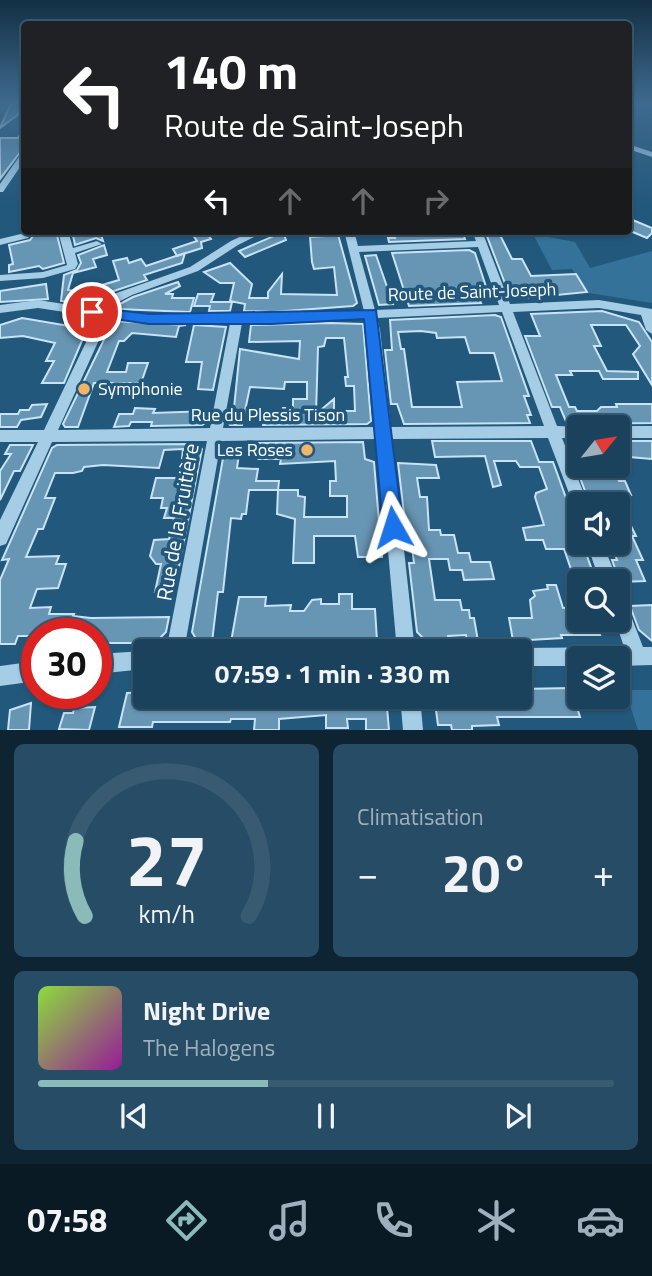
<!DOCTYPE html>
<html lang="fr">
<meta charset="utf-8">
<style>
body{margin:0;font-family:"Titillium Web",sans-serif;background:#274d66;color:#f1f3f6;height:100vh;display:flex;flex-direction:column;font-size:26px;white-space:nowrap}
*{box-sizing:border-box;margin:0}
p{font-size:23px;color:#9fb0bc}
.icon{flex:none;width:38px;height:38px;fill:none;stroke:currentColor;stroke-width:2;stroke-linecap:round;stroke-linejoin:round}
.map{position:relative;height:730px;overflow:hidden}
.sheet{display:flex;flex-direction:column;gap:14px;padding:14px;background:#0e2433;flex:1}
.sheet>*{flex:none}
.top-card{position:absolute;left:21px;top:21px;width:611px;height:214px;border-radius:7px;box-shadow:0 2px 5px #0004,0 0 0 2px #385b72;background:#202124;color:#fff;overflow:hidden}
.needle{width:46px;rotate:60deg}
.controls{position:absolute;left:567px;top:415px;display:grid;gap:14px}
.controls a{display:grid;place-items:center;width:63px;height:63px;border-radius:7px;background:#1a425d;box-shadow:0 2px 5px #0004,0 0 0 2px #385b72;font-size:35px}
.speed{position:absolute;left:21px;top:618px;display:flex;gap:14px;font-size:35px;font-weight:700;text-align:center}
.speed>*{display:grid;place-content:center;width:91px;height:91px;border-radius:50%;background:#1a425d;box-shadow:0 2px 5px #0004,0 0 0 2px #385b72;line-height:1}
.speed .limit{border:10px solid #d22;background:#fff;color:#111}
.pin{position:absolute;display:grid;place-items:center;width:60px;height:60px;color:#fff;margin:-30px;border:4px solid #fff;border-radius:50%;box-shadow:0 2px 7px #0007}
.me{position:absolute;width:77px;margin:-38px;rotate:354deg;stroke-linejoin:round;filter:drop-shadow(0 0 5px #0008)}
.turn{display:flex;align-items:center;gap:24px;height:147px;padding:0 28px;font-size:32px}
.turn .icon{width:91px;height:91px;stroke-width:2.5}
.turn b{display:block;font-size:49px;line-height:60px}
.lanes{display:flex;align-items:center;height:66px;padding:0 28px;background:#0003;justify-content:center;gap:35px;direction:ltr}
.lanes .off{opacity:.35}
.big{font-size:52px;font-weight:700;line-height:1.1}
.sheet .tile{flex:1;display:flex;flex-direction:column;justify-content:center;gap:10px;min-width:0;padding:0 24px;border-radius:10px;background:#274d66}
.sheet .dial{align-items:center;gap:0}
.dial svg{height:182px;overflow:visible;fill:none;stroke:#385b72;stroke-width:7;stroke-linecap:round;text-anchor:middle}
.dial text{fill:#f1f3f6;stroke:none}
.song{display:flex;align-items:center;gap:21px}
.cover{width:84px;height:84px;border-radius:10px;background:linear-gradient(135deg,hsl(90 70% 55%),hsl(300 70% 35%))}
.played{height:7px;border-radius:4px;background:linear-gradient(90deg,#8bbbb9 40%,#385b72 40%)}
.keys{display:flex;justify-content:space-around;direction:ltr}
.heat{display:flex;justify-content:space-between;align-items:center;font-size:38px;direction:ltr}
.sheet .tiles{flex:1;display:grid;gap:14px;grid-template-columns:1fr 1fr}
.tile:last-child{grid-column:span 2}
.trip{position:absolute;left:133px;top:639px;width:399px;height:70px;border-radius:7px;background:#1a425d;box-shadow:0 2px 5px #0004,0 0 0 2px #385b72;font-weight:700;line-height:70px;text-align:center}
.tab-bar{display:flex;height:112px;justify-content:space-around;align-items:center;background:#0a1a25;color:#9fb0bc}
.tab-bar .icon{width:49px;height:49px}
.tab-bar .selected{color:#8bbbb9}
.tab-bar b{font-size:32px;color:#f1f3f6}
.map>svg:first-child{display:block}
.green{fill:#35729a}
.building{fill:#6795b4;stroke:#c8e3f5;stroke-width:2;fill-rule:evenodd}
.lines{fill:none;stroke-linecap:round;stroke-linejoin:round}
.minor{fill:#a5cde6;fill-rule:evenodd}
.route{fill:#1a73e8;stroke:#114b97;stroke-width:2}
.poi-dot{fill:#f2b467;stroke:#22587c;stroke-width:2.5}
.labels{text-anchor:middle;stroke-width:7;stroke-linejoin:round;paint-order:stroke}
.street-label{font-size:18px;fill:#fff;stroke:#22587c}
.poi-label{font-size:18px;fill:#fff;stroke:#22587c;text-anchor:start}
.near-street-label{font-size:21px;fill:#fff;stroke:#22587c}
</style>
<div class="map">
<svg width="652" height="730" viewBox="0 0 652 730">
<rect width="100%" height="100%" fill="#22587c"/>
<!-- green -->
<path class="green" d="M533,234L575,242L590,268L652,251V303L589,293L572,269L552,270Z
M625,690H652V730H638Z"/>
<!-- building -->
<path class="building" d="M11,103H24V110L0,128Z
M24,129V147L0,179V138H18Z
M628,218L652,228V233L647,238L628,230Z
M27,231H56L64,263L43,269L39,266L9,272V265L13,264L9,245L30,240L33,236Z
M72,231H84V234L100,231L103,241L96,238L75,245Z
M190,231H205L211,239L201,242L202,248L177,256L173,249L197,241Z
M325,231H337L357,303L353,306L272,312L244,311L245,304L230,301L234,283H220L204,272L230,263L252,284L249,298H268V292L282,274L281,294L337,295L334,267L314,269L312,262L310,237L326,236Z
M437,231H462L465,239L389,242L388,238H395L393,233L438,235Z
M485,231L499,233L512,259H522L531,276L576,274L587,292L527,298L509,294Z
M283,232L286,240L245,257L239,251Z
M104,245L107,255L93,259L96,267L73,273L68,290L99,295L86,305L61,301L64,275L77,270L81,263L78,255Z
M469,250L475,253L489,296H478L481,303L409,306L392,253Z
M185,253L182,263L144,275L147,280L105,294L102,285L119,280L113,261L127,258L129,263L141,259L146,266Z
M376,255L393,304L379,305L365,256Z
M178,282L180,286L165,294H173L172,298H194L190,312L117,309L118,305L133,297Z
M46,284L48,299L0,302V291Z
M198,294H214L211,302H232L230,311H209L210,306H194Z
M602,311L639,322L652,342V385L633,354L640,346L626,325H591L601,346H594L607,371L638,372V379H603L599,371H570L572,375H556L569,407H575L577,411H597L601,407H617L616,404H652V423L567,424L560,407H552L525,336H540L531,314Z
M495,315L501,317L529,396H524L531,415H527L530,423L404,424L397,404H391L385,350H392L390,320ZM421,331L436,333L437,338L465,337L470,353H494L502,381L457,382L462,407H412L404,349H401L398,332Z
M22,318L87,329L64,383H42L54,361H46L55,343L23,336L0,338V325Z
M113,321L186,325L179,326L176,337L132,333L124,341H119L107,372H126L128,363H148L141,383H94L78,427H65L63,424Z
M331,323L363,324L371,421L367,424L263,425L265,413L283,412V408H293V399H307V382H285L284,389L250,387L242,425H230L227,421L229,408H234L240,349L299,359L300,341L249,342L251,325ZM326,338H344L348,377H345L346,386H354L355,411H334V399L316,414L318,347L324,346Z
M194,325L226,327L213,390L198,389L202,362H186Z
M47,404L41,417L21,420L17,427H0V414H18L20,410H29L32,405Z
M135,408L155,409L153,413L209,411L207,422L202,425L151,426L152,422H131L129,426L114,427L119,414H133Z
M432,441H531L539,462H553L596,581H575L564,549H546L543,540H526L523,528L544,525L535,497L536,493L547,489L539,467H520L516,461H494L501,485L493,487L485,456L435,457Z
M571,441H579V466H595L601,477H617L619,481H625L631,495L607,496L611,504H590L568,446Z
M618,441H652V459L618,456Z
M363,442L365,459L374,462L382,557H358L355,536H314V563H293L295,519L277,514L278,490H298V496L305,497L304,517H347V496H330V481H336L335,461L280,464L281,459H258L259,443Z
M197,444L202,449L174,592H155L161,564H156L150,556L154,540L169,539L174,518H164L167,508H161L163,498H151L156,478H180L183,449L164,450L159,468L103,465L84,467L82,471L73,473H55L45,498H55L43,529H38L26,557L59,556L56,564H66L58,588L37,589L30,608L51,607L49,614H74L73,616L91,618L169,617L166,632L155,643H96V634H37V636H18L15,644H0V580L9,559L2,560L52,448L57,445Z
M10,445H33L20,471H14L0,500V471L11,454H5Z
M225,447H240L237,468L258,469L256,481H279L278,490H249L246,514H242L241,519L231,518L223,592H218L212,642H198L192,632Z
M398,463L436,465L439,478H417L420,497H427L429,530H440L441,535H454L458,553H469L471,562H490L494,579L464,580L462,570H450L448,559H429L435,600H460L462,610H469L470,618H474L478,641L467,642L466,635L448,636L449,642H427L417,632L409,563H414L411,539H407Z
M618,504L626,524H630L636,536H632L643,560H636L645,581L620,582L612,560H617L610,542H618Z
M547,585H556L563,608L572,607L574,613H579V620H595L600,635H561L562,638L513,641L509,618H532L530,600L535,596L533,591L548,589Z
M339,594H352V609H375L377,641L231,642L239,597H266L265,606L291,605L290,611H304L312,600L321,599V604H339Z
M652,605V641L639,630L630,606Z
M571,688L580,717H497L499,725L472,726V730H452L451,725H438L434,696H520V689Z
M145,692V696H386L389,730H366V719H347L348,728H326V715L279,719V730H254L255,719H231L230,722H153L152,727H119L127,693Z
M31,703L29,730H8L10,710Z
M95,707L89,730L59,729L64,713H73L74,708Z"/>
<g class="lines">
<!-- minor -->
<path class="minor" d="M648,103H652V105L649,104Z
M628,144L652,152V157L628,149Z
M21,154H24V161L3,192H0V184Z
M58,231H68L73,248L97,241L102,244L75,253L78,264L75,269L43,278L0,281V275L43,272L67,265Z
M252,231H266L238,245L198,271L132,295L103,310L133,314L272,315L364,311L344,231H354L358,246L476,241L472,231H482L510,304L599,300L652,309V334L646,330L641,315L599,308L513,312L557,426L582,427H579V438H562L588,504H579V511L575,509L548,438L392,439L415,651H397L378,439L221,441L184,651H166L207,441L52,442L6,544L0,546V520L38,442H0V430H44L98,317L38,308L0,313V305L38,300L90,308L111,295L190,267L231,241ZM478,247L499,305L375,310L359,252ZM502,312L544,426L391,427L380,330L377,318ZM109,318L133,322L230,323L210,428L58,430ZM366,319L368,330L377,427L223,428L242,323Z
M25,233L30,236L28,238L0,245V239Z
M618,426H652V438H618V427H615Z
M586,542H602L618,581H600Z
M618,595L624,598L643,647H652V665L618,666V658H579V666H520V651H513L520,648L624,647L615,620H618Z
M145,651V669L96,674V654Z
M37,661V681L0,686V666Z
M400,696H420L423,730H403Z"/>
</g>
<!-- sky -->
<linearGradient id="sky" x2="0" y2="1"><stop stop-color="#133044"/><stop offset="0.5" stop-color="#3e6a8e"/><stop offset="1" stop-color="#3e6a8e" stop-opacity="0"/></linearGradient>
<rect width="652" height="205" fill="url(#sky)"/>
<!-- route -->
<path class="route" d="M92,307L149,314L376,310L403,527L400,534L393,537L386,534L383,527L364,319L272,324H149L87,315L85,312Z"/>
<!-- markers -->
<g class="poi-dot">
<circle cx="84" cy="389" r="7"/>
<circle cx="307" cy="450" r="7"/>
</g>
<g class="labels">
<!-- street labels -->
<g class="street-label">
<text transform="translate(472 292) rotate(-2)" y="6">Route de Saint-Joseph</text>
<text x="268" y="421">Rue du Plessis Tison</text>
</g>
<!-- poi labels -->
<g class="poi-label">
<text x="98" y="395">Symphonie</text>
<text x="293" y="456" text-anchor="end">Les Roses</text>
</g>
<!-- near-street labels -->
<g class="near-street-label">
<text transform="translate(178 522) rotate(-80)" y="7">Rue de la Fruitière</text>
</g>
</g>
</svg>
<div class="controls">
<a><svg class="needle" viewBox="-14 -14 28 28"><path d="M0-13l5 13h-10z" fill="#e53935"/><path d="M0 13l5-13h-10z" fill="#9fb0bc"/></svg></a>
<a><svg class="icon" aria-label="sound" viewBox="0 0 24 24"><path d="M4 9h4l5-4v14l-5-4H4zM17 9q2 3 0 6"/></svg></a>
<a><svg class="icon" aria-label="search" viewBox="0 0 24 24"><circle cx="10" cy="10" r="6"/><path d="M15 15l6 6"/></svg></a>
<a><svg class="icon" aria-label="layers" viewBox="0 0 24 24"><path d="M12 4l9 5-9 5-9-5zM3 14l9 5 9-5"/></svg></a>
</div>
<div class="speed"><div class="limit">30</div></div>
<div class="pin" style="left:92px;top:312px;background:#d93025"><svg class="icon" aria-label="arrive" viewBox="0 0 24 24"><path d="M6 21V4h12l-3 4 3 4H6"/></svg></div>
<svg class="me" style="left:393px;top:527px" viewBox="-20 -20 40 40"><path d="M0-17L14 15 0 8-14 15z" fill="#1a73e8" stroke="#fff" stroke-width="4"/></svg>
<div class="trip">07:59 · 1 min · 330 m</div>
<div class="top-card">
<div class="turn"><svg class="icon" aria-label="left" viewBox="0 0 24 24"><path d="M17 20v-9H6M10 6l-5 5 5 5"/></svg><div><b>140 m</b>Route de Saint-Joseph</div></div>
<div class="lanes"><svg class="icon" aria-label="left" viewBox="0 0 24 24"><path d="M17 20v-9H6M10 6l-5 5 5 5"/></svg><svg class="icon off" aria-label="ahead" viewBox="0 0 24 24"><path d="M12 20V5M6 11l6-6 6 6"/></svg><svg class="icon off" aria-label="ahead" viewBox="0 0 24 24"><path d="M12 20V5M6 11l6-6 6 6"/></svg><svg class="icon off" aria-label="right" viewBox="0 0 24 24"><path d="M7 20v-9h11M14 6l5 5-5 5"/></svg></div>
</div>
</div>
<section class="sheet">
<div class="tiles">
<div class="tile dial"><svg viewBox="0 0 100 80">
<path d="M14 69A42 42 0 1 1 86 69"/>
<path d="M14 69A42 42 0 0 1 10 36" stroke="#8bbbb9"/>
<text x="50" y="56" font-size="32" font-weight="700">27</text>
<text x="50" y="72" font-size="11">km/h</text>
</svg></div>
<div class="tile"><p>Climatisation</p>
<div class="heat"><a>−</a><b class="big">20°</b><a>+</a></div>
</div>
<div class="tile">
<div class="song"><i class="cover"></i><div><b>Night Drive</b><p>The Halogens</p></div></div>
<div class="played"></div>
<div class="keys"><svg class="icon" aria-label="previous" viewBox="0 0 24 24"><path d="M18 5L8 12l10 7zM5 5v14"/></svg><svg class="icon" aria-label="pause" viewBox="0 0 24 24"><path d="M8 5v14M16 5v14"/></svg><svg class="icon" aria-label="next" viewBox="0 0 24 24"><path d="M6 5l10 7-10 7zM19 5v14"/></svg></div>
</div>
</div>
</section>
<nav class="tab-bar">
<b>07:58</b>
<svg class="icon selected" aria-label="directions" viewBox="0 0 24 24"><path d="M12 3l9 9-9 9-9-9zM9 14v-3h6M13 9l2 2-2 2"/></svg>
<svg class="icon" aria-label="music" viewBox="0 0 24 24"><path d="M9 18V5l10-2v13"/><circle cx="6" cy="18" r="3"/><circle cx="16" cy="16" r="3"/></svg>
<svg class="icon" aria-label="phone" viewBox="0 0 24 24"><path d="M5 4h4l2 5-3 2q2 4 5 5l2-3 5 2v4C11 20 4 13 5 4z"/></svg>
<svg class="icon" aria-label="climate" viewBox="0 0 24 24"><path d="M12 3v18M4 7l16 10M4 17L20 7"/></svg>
<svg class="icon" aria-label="car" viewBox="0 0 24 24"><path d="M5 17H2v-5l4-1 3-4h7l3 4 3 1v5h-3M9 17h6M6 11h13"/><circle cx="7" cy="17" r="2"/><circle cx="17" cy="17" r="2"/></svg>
</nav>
